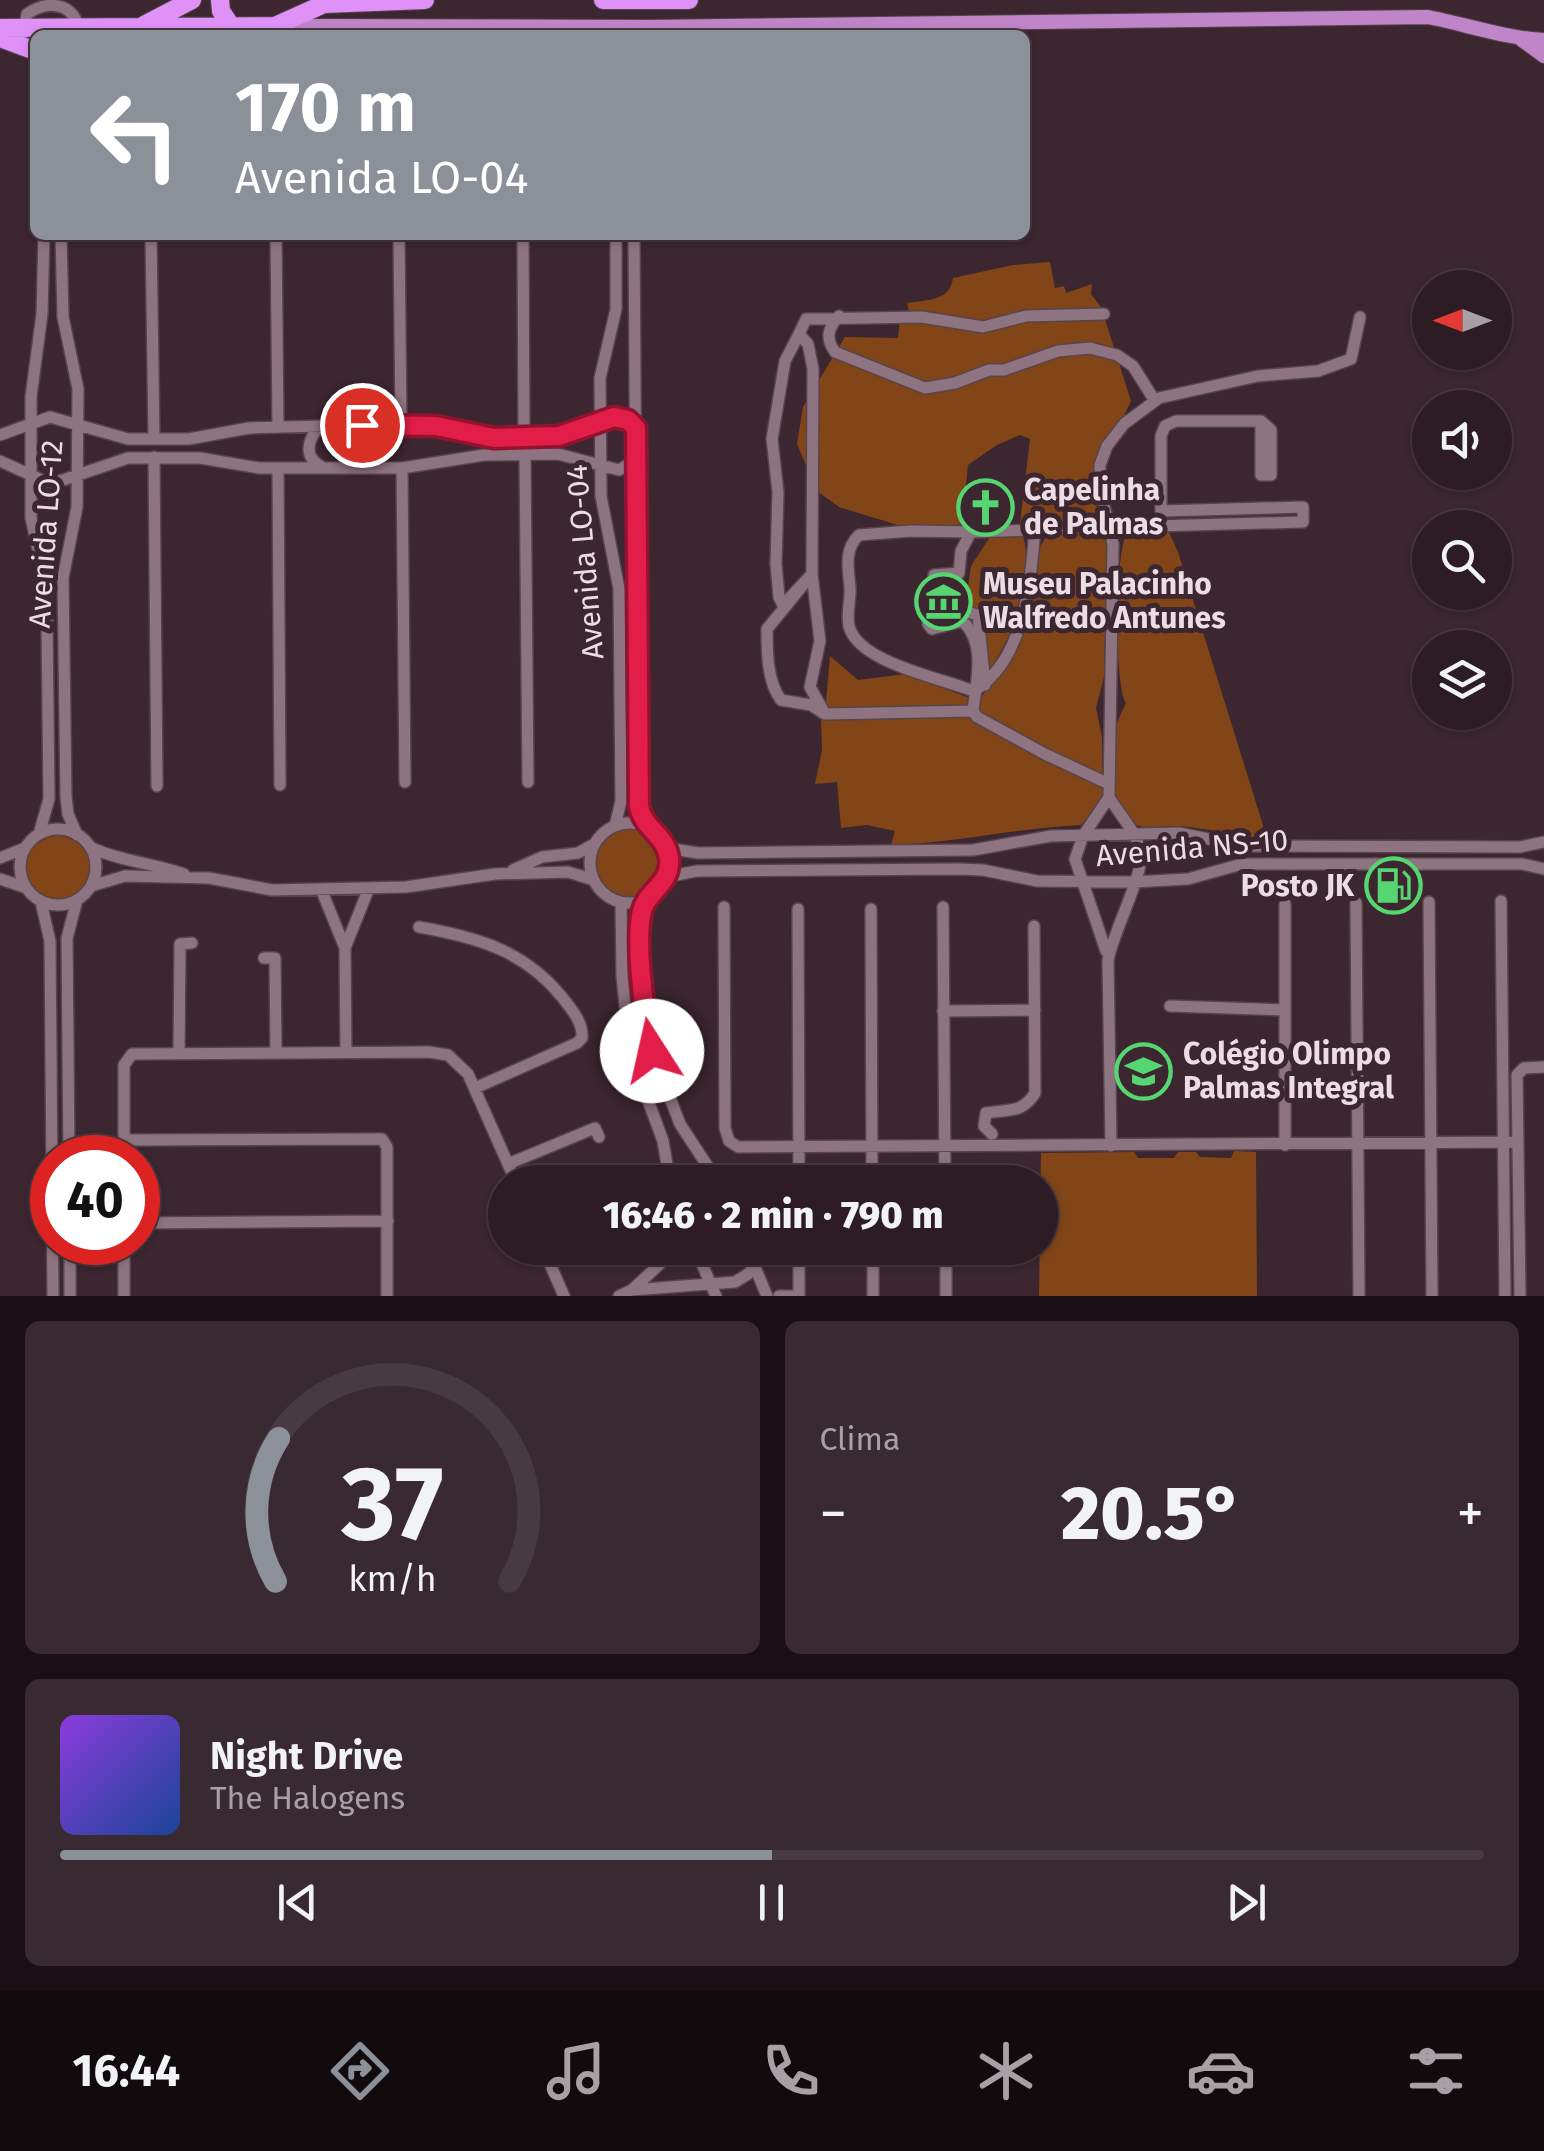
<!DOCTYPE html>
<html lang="pt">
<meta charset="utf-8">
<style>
body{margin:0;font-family:"Fira Sans",sans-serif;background:#392931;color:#f1f3f6;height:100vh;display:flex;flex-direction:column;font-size:38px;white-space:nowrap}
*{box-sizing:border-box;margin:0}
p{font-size:32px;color:#a7a1a6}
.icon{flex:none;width:55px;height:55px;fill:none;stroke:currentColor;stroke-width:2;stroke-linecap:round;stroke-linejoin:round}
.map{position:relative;height:1296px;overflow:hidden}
.sheet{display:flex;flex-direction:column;gap:25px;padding:25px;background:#190f14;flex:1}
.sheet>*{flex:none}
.guide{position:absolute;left:30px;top:30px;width:1000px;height:210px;border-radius:15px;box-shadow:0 2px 8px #0004,0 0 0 2px #483a41;background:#8c9099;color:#fff;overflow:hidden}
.needle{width:65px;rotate:270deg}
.controls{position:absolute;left:1412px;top:270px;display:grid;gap:20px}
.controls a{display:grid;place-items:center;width:100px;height:100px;border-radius:50%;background:#2d1c24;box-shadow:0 2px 8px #0004,0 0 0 2px #483a41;font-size:50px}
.speed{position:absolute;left:30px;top:1135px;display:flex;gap:20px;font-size:50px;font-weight:700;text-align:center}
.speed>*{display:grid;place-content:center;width:130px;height:130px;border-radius:50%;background:#2d1c24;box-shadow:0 2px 8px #0004,0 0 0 2px #483a41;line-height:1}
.speed .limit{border:15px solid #d22;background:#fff;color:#111}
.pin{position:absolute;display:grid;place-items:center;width:85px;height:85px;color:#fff;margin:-42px;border:5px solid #fff;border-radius:50%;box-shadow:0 2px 10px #0007}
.me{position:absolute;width:110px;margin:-55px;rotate:350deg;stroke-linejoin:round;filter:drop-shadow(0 0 8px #0008)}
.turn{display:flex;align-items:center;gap:35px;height:210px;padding:0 40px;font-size:45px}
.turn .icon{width:130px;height:130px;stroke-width:2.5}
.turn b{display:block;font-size:70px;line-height:85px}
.big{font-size:75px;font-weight:800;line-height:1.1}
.sheet .card{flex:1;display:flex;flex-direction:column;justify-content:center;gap:15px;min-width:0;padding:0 35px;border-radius:15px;background:#392931}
.sheet .dial{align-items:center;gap:0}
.dial svg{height:260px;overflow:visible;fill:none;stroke:#483a41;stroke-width:7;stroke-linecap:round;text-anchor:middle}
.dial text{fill:#f1f3f6;stroke:none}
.song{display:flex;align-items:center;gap:30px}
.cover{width:120px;height:120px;border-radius:15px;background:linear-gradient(135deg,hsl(270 70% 55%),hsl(220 70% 35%))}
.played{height:10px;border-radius:5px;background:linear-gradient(90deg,#8c9099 50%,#483a41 50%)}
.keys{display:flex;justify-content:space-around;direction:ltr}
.heat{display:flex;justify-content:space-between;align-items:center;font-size:55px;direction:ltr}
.sheet .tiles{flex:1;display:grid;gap:25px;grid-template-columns:1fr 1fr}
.card:last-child{grid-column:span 2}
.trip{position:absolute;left:488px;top:1165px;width:570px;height:100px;border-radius:50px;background:#2d1c24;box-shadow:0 2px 8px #0004,0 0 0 2px #483a41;font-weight:800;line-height:100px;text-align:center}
.menu{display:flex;height:160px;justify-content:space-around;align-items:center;background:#120b0e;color:#a7a1a6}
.menu .icon{width:70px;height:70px}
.menu .selected{color:#8c9099}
.menu b{font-size:45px;color:#f1f3f6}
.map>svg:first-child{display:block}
.green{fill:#814518}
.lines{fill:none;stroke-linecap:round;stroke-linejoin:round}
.minor-casing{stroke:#57444d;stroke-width:14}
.major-casing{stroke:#57444d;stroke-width:16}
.highway-casing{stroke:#57444d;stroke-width:20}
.minor{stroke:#8e7480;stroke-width:11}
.major{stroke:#bf85c8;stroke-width:14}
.highway{stroke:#df91f8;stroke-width:18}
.route-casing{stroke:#92132f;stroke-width:25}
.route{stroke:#e11d48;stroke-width:18}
.labels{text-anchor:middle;stroke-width:10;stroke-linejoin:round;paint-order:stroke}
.poi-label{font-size:30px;font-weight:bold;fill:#ecdde4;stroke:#3c2630;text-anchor:start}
.street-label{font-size:30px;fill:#ecdde4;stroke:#3c2630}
</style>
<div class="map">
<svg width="1544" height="1296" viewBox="0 0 1544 1296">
<rect width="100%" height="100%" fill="#3c2630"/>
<!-- green -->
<path class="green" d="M1050,262L1055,288L1064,286L1066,293L1092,284L1091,294L1101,307L1131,401L1100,465L1107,521L1020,523L1030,439L1020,435L997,445L968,465L962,524L917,531L839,507L817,491L797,444L803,407L845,337L898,338L900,320L910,316L907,303C927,300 950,301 953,278L1013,265Z
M1107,528L1104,677L1096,708L1102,737L1103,803L1081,825C1017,828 955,843 891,845L895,831L867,825L841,828L837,782L815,784L822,750L821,718L825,713L830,656L858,680L905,674L978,701C996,678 1015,653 1025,626C1037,593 1028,563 1048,533Z
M1167,528L1178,552L1267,838C1235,838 1205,826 1173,826C1161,826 1145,830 1134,824C1126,819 1115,800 1114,791C1111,770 1121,749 1114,729L1126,703C1114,687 1114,547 1128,532Z
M1023,536C1036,580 1013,635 989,671L982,620L965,607L971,566L990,537Z
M595 863a35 35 0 1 1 70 0a35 35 0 1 1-70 0Z
M26 868a32 32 0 1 1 64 0a32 32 0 1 1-64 0Z
M1234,1151L1256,1152L1257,1296H1039L1041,1153L1134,1152L1138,1158H1174L1178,1152H1196L1200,1157L1231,1158Z"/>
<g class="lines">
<defs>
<path id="minor" d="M23,34L27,14C47,0 73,2 79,29
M61,235L63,317L78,389L77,507L63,578L66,797L68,814L77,835
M151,235L154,439
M276,235L278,426
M399,235L401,425
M523,235L524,437
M634,235L638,798L644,825
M839,316C828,328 825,338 835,352L925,388L955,383L989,370H1004L1058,351L1090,348L1117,355L1133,366L1155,401
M799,334L806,319L922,317L983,327L1026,316L1104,314
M320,426C307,440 303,457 322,467
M0,435L50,417L128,439H189L249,428L362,425L436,426L494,437H552L618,417L628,420L636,428
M525,455L528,782
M154,457L157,786
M0,461L44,481L57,482L128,458H200L259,468H402L484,455L558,454L619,470L636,460
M354,467C370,456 372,442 362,425
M278,468L280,785
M402,468L405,782
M1155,526L1303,522V507L1161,511
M1035,530C1030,584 1025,659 974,691L962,687C931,676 857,660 849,626C846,613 851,600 850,587C848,568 844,549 859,535L911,531L971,532L1155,526L1161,516V436L1165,426L1176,421H1261L1271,430V475H1261V421
M934,575L959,573L961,551L971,532
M985,685L978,615L967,612L930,616L928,624L932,629L962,621C987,642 976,683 973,711L977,717L1045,754L1109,784
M825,714L811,705L781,700C767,682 767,651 767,629L812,574L813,369L808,344L799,334L785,361L772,439L778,492L776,564L779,597L783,605L812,574L820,641L810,687L825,714L973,711
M1109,797L1113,544L1100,488V465L1107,446L1124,424L1159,398L1258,376L1318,371L1351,359L1360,317
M1109,797C1119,814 1138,834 1141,853C1144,873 1113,933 1108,960L1111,1146
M590 863a40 40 0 1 1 80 0a40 40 0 1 1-80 0Z
M615,826L621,801L619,589L601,496L600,378L616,309V235
M20 867a38 38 0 1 1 76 0a38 38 0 1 1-76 0Z
M39,834L49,799L47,622L45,581L31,518V397L42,314L44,235
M90,847C119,861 153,863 184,874
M667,848L698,853L973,850L1051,836L1179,833L1244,846L1520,847L1544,842
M0,858L25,848
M513,870L542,857L578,853L594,844
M666,877L697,871L958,869L983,870L1037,881L1133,882L1188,879L1242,864H1522L1544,869
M0,879L24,887
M91,886L125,876L209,878L272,890L406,887L495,874L568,872L594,880
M321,889L345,948L346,1052
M648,899L641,917L642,977L652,1051L680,1124L718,1182
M1501,901L1505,1296
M41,902L50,941L53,1296
M621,902L622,976L628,1035L642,1084L663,1141L670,1182
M1429,902L1432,1296
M1356,903L1359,1296
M1285,904V1145
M724,907L725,1128L729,1141L738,1147L1518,1142
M943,907L945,1182
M798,909L799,1182
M871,909L872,1182
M419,927C476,937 524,950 562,997C572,1010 583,1022 582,1038L577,1043L475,1088
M345,948L369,888
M1106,951L1075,859L1083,836L1109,797
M264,958H275L276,1053
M1170,1006L1285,1010
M943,1011L1035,1010
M179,1053L180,944L192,943
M992,1134L984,1126L986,1113C1008,1109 1022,1114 1035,1093L1034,926
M124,1140L382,1139L387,1147V1296
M69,1158L67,938L77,900
M124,1158V1065L132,1054L429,1052L448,1055L468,1074L516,1182
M508,1164L595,1128L599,1137
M138,1223L388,1221
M70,1242V1296
M124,1242V1296
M543,1248L564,1296
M695,1248L716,1296
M747,1248L767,1296
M799,1248V1296
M873,1248V1296
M946,1248V1296
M633,1289L677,1248
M619,1296L632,1290L735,1282L748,1274L755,1266
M779,1296H794
M1520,1296L1517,1075L1524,1068L1544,1067"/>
<path id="major" d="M281,26L649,27L1428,17C1464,24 1509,39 1544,40
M1522,40L1544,56"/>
<path id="highway" d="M220,0L221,11L231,26
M603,0H689
M144,25L192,0
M0,28L275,26L324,4L425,0
M0,38L30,49"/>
</defs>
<!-- minor casing -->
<use href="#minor" class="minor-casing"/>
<!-- major casing -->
<use href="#major" class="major-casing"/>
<!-- highway casing -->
<use href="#highway" class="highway-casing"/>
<!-- minor -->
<use href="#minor" class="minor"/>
<!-- major -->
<use href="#major" class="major"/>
<!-- highway -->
<use href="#highway" class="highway"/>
</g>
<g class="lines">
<defs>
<path id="route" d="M362,425L436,426L494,438L559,436L614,417L628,420L636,428L639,806C643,829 666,835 669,858C672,884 647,890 642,911C634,943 645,1018 652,1051"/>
</defs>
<!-- route casing -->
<use href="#route" class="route-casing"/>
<!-- route -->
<use href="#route" class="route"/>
</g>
<!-- icons -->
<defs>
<symbol id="church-ring" viewBox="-11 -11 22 22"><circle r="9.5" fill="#3c2630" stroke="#56d671" stroke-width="1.5"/><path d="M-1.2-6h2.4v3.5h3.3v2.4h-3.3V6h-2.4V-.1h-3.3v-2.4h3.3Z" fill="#56d671"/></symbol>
<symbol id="museum-ring" viewBox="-11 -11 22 22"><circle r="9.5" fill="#3c2630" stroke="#56d671" stroke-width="1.5"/><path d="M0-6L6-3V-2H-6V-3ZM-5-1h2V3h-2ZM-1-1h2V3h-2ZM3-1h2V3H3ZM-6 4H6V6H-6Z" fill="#56d671"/></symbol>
<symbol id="fuel-ring" viewBox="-11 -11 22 22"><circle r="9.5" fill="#3c2630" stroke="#56d671" stroke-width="1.5"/><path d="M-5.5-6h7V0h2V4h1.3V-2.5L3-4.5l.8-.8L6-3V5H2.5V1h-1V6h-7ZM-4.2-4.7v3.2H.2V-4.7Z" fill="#56d671"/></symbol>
<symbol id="school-ring" viewBox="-11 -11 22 22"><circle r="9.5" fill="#3c2630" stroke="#56d671" stroke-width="1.5"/><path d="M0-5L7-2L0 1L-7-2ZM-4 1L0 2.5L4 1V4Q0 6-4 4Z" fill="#56d671"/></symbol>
</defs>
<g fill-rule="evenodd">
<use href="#church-ring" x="954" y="476" width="63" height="63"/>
<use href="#museum-ring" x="912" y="570" width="63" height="63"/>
<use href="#fuel-ring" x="1362" y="854" width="63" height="63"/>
<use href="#school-ring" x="1112" y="1040" width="63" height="63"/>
</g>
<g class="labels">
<!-- poi labels -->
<g class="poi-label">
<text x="1024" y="500">Capelinha<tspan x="1024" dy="34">de Palmas</tspan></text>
<text x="983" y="594">Museu Palacinho<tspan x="983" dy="34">Walfredo Antunes</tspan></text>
<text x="1354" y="896" text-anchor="end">Posto JK</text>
<text x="1183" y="1064">Colégio Olimpo<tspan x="1183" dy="34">Palmas Integral</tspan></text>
</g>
<!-- street labels -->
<g class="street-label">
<text transform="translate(46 534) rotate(-86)" y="10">Avenida LO-12</text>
<text transform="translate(585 562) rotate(-95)" y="10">Avenida LO-04</text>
<text transform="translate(1192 848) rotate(-5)" y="10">Avenida NS-10</text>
</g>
</g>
</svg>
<div class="controls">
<a><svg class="needle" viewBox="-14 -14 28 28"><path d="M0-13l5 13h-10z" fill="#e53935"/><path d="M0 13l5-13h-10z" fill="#a7a1a6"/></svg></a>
<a><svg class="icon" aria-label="sound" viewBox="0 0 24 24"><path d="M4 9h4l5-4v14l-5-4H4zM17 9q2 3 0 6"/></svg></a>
<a><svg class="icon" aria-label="search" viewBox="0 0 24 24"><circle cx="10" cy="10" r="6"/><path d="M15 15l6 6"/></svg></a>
<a><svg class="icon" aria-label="layers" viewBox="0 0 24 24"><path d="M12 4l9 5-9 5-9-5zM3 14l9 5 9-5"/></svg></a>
</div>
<div class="speed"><div class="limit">40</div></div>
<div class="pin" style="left:362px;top:425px;background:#d93025"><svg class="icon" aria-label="arrive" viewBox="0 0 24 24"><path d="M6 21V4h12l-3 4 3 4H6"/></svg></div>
<svg class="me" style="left:652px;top:1051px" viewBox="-20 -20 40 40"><circle r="19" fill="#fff"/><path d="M0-13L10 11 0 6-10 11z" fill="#e11d48"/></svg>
<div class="trip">16:46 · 2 min · 790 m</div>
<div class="guide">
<div class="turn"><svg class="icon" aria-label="left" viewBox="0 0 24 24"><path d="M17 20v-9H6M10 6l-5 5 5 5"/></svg><div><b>170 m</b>Avenida LO-04</div></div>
</div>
</div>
<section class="sheet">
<div class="tiles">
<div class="card dial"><svg viewBox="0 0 100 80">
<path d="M14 69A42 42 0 1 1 86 69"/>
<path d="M14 69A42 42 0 0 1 15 25" stroke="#8c9099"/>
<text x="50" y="56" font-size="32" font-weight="700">37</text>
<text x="50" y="72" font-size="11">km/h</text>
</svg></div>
<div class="card"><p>Clima</p>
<div class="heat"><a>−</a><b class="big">20.5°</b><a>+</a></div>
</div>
<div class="card">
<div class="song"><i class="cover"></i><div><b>Night Drive</b><p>The Halogens</p></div></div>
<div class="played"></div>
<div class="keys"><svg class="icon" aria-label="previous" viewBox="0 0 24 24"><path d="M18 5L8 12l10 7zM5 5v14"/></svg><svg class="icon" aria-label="pause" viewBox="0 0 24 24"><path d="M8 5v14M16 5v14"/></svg><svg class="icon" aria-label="next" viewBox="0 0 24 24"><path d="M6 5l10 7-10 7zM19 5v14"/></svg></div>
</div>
</div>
</section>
<nav class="menu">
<b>16:44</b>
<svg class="icon selected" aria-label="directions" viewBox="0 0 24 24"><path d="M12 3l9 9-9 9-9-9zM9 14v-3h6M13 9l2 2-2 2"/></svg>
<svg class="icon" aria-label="music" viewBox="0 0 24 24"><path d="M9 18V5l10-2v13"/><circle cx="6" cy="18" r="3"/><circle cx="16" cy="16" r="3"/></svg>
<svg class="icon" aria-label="phone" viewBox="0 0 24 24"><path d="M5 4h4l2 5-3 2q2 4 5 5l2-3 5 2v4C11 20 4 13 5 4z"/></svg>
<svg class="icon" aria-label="climate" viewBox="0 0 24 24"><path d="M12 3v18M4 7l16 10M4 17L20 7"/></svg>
<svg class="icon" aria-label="car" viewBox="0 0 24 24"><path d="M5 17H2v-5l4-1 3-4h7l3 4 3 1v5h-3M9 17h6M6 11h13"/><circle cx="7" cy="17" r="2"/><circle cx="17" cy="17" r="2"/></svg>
<svg class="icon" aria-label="filters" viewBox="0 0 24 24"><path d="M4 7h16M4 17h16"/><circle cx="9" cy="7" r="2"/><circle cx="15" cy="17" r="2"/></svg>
</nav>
